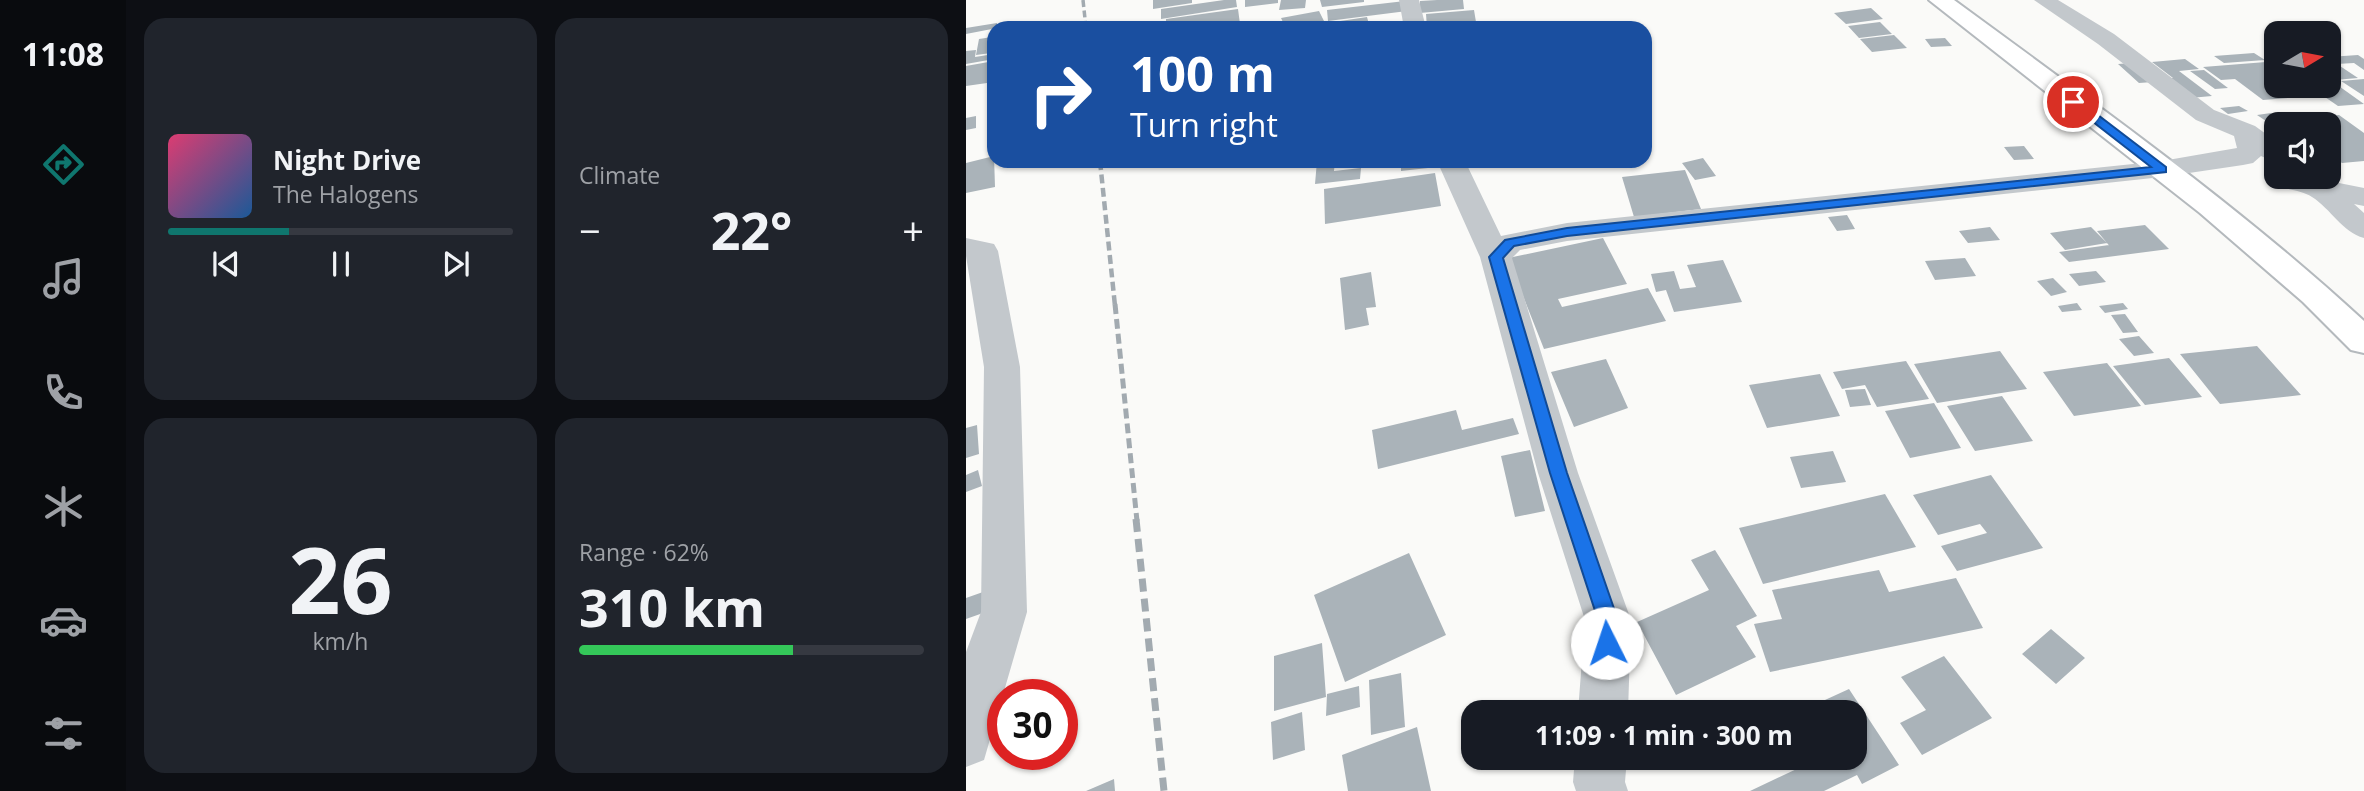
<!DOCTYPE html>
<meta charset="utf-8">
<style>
body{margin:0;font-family:"Open Sans",sans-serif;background:#20242c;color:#f1f3f6;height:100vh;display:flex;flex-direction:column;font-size:26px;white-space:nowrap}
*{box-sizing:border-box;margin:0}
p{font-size:23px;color:#9ea1a6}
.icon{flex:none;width:38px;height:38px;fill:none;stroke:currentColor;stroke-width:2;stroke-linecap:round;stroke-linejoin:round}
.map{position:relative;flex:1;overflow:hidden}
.drawer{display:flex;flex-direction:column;gap:18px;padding:18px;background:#0d0f14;width:840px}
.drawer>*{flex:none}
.banner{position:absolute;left:21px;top:21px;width:665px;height:147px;border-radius:21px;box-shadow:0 2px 5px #0004;background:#1a4fa0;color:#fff;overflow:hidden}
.needle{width:46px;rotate:80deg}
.controls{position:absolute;left:1298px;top:21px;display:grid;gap:14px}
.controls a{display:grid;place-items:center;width:77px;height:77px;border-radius:14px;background:#171b24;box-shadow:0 2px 5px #0004;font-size:35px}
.speed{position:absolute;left:21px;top:679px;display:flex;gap:14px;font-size:35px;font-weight:700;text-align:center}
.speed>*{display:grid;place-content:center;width:91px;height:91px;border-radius:50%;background:#171b24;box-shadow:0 2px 5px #0004;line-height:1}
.speed .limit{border:10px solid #d22;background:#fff;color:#111}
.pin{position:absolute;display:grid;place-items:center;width:60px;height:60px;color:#fff;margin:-30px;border:4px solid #fff;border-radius:50%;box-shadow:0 2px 7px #0007}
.me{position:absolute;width:77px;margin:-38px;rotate:356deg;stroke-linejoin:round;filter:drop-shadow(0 0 5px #0008)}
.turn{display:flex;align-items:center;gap:24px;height:147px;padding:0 28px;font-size:32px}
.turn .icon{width:91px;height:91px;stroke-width:2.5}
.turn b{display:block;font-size:49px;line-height:60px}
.big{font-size:52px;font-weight:700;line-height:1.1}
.drawer .tile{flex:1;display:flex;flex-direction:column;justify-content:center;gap:10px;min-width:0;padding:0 24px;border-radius:21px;background:#20242c}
.drawer .dial{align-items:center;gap:0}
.dial b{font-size:91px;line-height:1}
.song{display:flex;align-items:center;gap:21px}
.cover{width:84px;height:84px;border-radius:10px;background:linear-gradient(135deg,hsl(340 70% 55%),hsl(210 70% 35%))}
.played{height:7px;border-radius:4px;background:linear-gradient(90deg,#0f766e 35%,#363941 35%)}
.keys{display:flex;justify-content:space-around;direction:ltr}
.heat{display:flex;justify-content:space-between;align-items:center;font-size:38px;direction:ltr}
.charge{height:10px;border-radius:5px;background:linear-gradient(90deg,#34c759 62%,#363941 0)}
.drawer .tiles{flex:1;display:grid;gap:18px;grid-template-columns:repeat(2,1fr)}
.trip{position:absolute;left:495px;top:700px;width:406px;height:70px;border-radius:21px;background:#171b24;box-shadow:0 2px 5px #0004;font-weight:700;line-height:70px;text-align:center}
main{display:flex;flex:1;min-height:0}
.tabs{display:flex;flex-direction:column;width:126px;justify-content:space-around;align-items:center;background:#090b0e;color:#9ea1a6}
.tabs .icon{width:49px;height:49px}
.tabs .selected{color:#0f766e}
.tabs b{font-size:32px;color:#f1f3f6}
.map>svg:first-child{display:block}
.building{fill:#aab3b9}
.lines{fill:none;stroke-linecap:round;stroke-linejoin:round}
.trunk-casing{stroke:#b4b9bd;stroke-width:4}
.minor{fill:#c3c8cc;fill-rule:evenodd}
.trunk{fill:#fff;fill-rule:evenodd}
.rail-far3{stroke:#a2aab0;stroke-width:3.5;stroke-dasharray:7 3.5;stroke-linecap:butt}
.rail-far2{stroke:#a2aab0;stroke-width:4.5;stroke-dasharray:9 4.5;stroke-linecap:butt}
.rail-far1{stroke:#a2aab0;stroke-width:5;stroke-dasharray:10 5;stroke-linecap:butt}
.rail{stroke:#a2aab0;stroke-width:7;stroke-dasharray:13 7;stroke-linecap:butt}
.route{fill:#1a73e8;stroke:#114b97;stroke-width:2}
</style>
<main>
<nav class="tabs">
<b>11:08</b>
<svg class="icon selected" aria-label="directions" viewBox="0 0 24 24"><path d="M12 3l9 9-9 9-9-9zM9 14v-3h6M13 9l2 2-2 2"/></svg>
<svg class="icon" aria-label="music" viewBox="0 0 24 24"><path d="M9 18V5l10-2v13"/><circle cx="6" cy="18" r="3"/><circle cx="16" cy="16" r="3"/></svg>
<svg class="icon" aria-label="phone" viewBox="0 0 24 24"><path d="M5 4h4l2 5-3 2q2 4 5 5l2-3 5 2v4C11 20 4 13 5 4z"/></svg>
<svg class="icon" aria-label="climate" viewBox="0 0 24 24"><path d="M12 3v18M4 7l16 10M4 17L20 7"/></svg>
<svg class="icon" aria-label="car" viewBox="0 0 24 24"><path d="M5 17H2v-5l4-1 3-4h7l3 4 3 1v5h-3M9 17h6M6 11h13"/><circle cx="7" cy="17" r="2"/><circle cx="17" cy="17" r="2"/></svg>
<svg class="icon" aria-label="filters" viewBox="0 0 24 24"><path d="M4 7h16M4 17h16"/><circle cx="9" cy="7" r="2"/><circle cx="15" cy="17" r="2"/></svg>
</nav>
<section class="drawer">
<div class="tiles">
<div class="tile">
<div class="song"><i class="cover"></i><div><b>Night Drive</b><p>The Halogens</p></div></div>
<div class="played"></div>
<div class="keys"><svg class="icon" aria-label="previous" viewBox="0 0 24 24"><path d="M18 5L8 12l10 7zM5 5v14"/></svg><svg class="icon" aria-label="pause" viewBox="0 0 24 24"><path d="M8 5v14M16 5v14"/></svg><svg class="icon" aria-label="next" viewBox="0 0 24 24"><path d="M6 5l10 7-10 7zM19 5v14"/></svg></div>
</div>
<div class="tile"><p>Climate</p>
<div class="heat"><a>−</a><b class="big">22°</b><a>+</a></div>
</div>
<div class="tile dial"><b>26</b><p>km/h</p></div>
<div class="tile"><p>Range · 62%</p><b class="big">310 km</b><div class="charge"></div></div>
</div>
</section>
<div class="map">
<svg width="1398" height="791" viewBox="0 0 1398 791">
<rect width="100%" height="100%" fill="#fafaf8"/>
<!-- building -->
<path class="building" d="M187,0H226V3L187,9Z
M258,0H270L271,7L195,19V9Z
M279,0H312V3L279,7Z
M315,0H340L339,8L313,10Z
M354,0H398V2L356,7Z
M471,0H497L498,9L454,13V1Z
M439,1L441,11L362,21L361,10Z
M905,8L917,19L880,24L868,13Z
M272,9L274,24L246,28H200V19Z
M508,10L510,22L501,23V28H461L460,14Z
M353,11L359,23L320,28L315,18Z
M401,17L404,28H362L361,23Z
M914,22L926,34L893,38L882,26Z
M31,23V28L0,34V28Z
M928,35L941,48L906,52L894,39Z
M26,37L25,53L10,55L13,39Z
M979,38L986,46L965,47L959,39Z
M10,50L9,57L28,54V59L0,64V51Z
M1288,53L1299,60L1258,63L1248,56Z
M1392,55L1398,59V70L1388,63L1371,64L1392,78L1369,80L1363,76V57Z
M1219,59L1233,69L1213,71L1246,96L1224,98L1199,78H1207L1186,62Z
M28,61V82L0,86V66Z
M1300,62L1311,67V86H1363V79L1398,104L1372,106L1356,95L1297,100L1269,79L1255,80L1237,67Z
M1166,63L1187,82L1173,83L1152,64Z
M1238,70L1262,88L1249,89L1224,71Z
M1398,79V96L1375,81Z
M1273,106L1282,111L1262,114L1254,108Z
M1305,113L1320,122L1306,125L1291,115Z
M1373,115L1398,133V161L1376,163L1363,154V124H1328L1321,119Z
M10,116V128L0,130V118Z
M1058,146L1068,159L1048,160L1038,147Z
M28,156L29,187L0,193V163Z
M737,158L750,176L729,180L716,163Z
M351,161H369L368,171L395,168L394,179L349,184Z
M470,161L471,167L435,171V163Z
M719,170L735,209L668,217L656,177Z
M469,173L475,206L359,224L358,189Z
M881,215L889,229L871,231L862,217Z
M1179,225L1203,249L1103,262L1093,252L1143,245L1146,249L1131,231Z
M1024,227L1034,240L1002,243L993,231Z
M1125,227L1141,243L1099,250L1084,233Z
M637,238L661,284L592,299L596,307L682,288L700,321L578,349L542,258Z
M999,258L1010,276L969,280L959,261Z
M757,260L776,302L708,312L700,290L690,292L685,274L708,271L714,289L730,287L721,265Z
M1130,271L1140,282L1113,286L1103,274Z
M405,272L410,307L400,308L403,325L379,330L374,278Z
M1087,278L1101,292L1085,296L1071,281Z
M1111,303L1116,310L1096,312L1092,306Z
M1157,303L1162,309L1139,313L1133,306Z
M1159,314L1172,332L1157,333L1145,315Z
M1173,336L1188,353L1168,356L1153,339Z
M1291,346L1335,395L1254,404L1214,354Z
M1034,351L1061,389L971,403L948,364Z
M1203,358L1236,397L1179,405L1147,366Z
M640,359L662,408L608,427L585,372Z
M940,361L963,399L911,407L899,385L876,389L867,372Z
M1141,363L1175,406L1108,416L1077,372Z
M854,374L874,416L801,428L783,385Z
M899,389L905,405L884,407L879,390Z
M1036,396L1067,441L1009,451L981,406Z
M968,403L995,448L944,458L919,411Z
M490,410L496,430L547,418L553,434L412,469L406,430Z
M11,425L13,454L0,458V428Z
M564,450L579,511L549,517L535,456Z
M867,451L880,482L835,488L824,457Z
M12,470L16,486L0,492V475Z
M1025,475L1077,548L991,571L975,546L1021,533L1014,524L972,535L947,495Z
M919,494L950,547L797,584L773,528Z
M749,550L791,616L770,626L790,657L710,695L671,622L743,590L725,560Z
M443,553L480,635L379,682L348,595Z
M913,570L923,592L990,578L1017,628L804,672L788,624L816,619L806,590Z
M17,592V613L0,619V598Z
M1085,629L1119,658L1090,684L1056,654Z
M356,643L360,697L308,711V656Z
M978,656L1026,718L956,755L934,723L960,710L935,677Z
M435,673L439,727L405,735L403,680Z
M393,686L394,707L360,716L361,694Z
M883,689L933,765L896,784L891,775L858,791H784L854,758H889V712H853L848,705Z
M336,712L339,750L307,760L305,722Z
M451,727L465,791H382L376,755Z
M148,779L149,791H120Z"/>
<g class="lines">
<defs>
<path id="trunk" d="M963,0H988C1128,103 1270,203 1398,321V353L1385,350L1337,302L1234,213Z"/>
</defs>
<!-- trunk casing -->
<use href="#trunk" class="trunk-casing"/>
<!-- minor -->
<path class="minor" d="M433,0H453L460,28H438Z
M1068,0H1092L1148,34L1248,110L1289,126L1311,142V163L1295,156L1287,163L1277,165L1196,177L601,241L554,250L546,258L612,473L665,620L662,712H612L619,620L572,473L514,257L471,161H499L535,236L601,223L1196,161L1271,148L1268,136L1230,120L1132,44Z
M1311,170V177H1343L1398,188V206L1388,204L1398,213V238C1376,232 1365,209 1346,197C1333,188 1311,191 1301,177Z
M0,238L28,244L32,251L54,367L61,612L18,760L0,767V652L15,612L18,367L0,256Z
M609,758H661L659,782L662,791H610L607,782Z"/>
<!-- trunk -->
<use href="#trunk" class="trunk"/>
<!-- rail-far3 -->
<path class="rail-far3" d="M117,0L120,28"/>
<!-- rail-far2 -->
<path class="rail-far2" d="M134,161L149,306"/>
<!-- rail-far1 -->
<path class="rail-far1" d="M149,304L171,521"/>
<!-- rail -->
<path class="rail" d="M170,519L198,791"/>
</g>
<!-- route -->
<path class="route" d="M1104,99H1111L1200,167V172L601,236L548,246L537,258L601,473L652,620L648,650L641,652L634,650L631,643L632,620L584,473L523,257L539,240L601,228L1185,167L1104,104Z"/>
</svg>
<div class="controls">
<a><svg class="needle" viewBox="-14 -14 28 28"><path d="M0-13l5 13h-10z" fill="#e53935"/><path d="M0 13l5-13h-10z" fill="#9ea1a6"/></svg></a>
<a><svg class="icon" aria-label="sound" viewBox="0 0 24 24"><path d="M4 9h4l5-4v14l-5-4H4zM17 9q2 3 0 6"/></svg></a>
</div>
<div class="speed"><div class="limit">30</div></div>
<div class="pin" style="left:1107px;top:102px;background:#d93025"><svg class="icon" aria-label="arrive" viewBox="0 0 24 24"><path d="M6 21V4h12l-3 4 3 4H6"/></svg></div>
<svg class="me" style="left:641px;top:643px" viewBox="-20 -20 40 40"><circle r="19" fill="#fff"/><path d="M0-13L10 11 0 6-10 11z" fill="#1a73e8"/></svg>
<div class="trip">11:09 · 1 min · 300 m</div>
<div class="banner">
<div class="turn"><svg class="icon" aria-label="right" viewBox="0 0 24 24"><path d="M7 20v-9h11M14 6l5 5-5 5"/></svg><div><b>100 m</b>Turn right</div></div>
</div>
</div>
</main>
